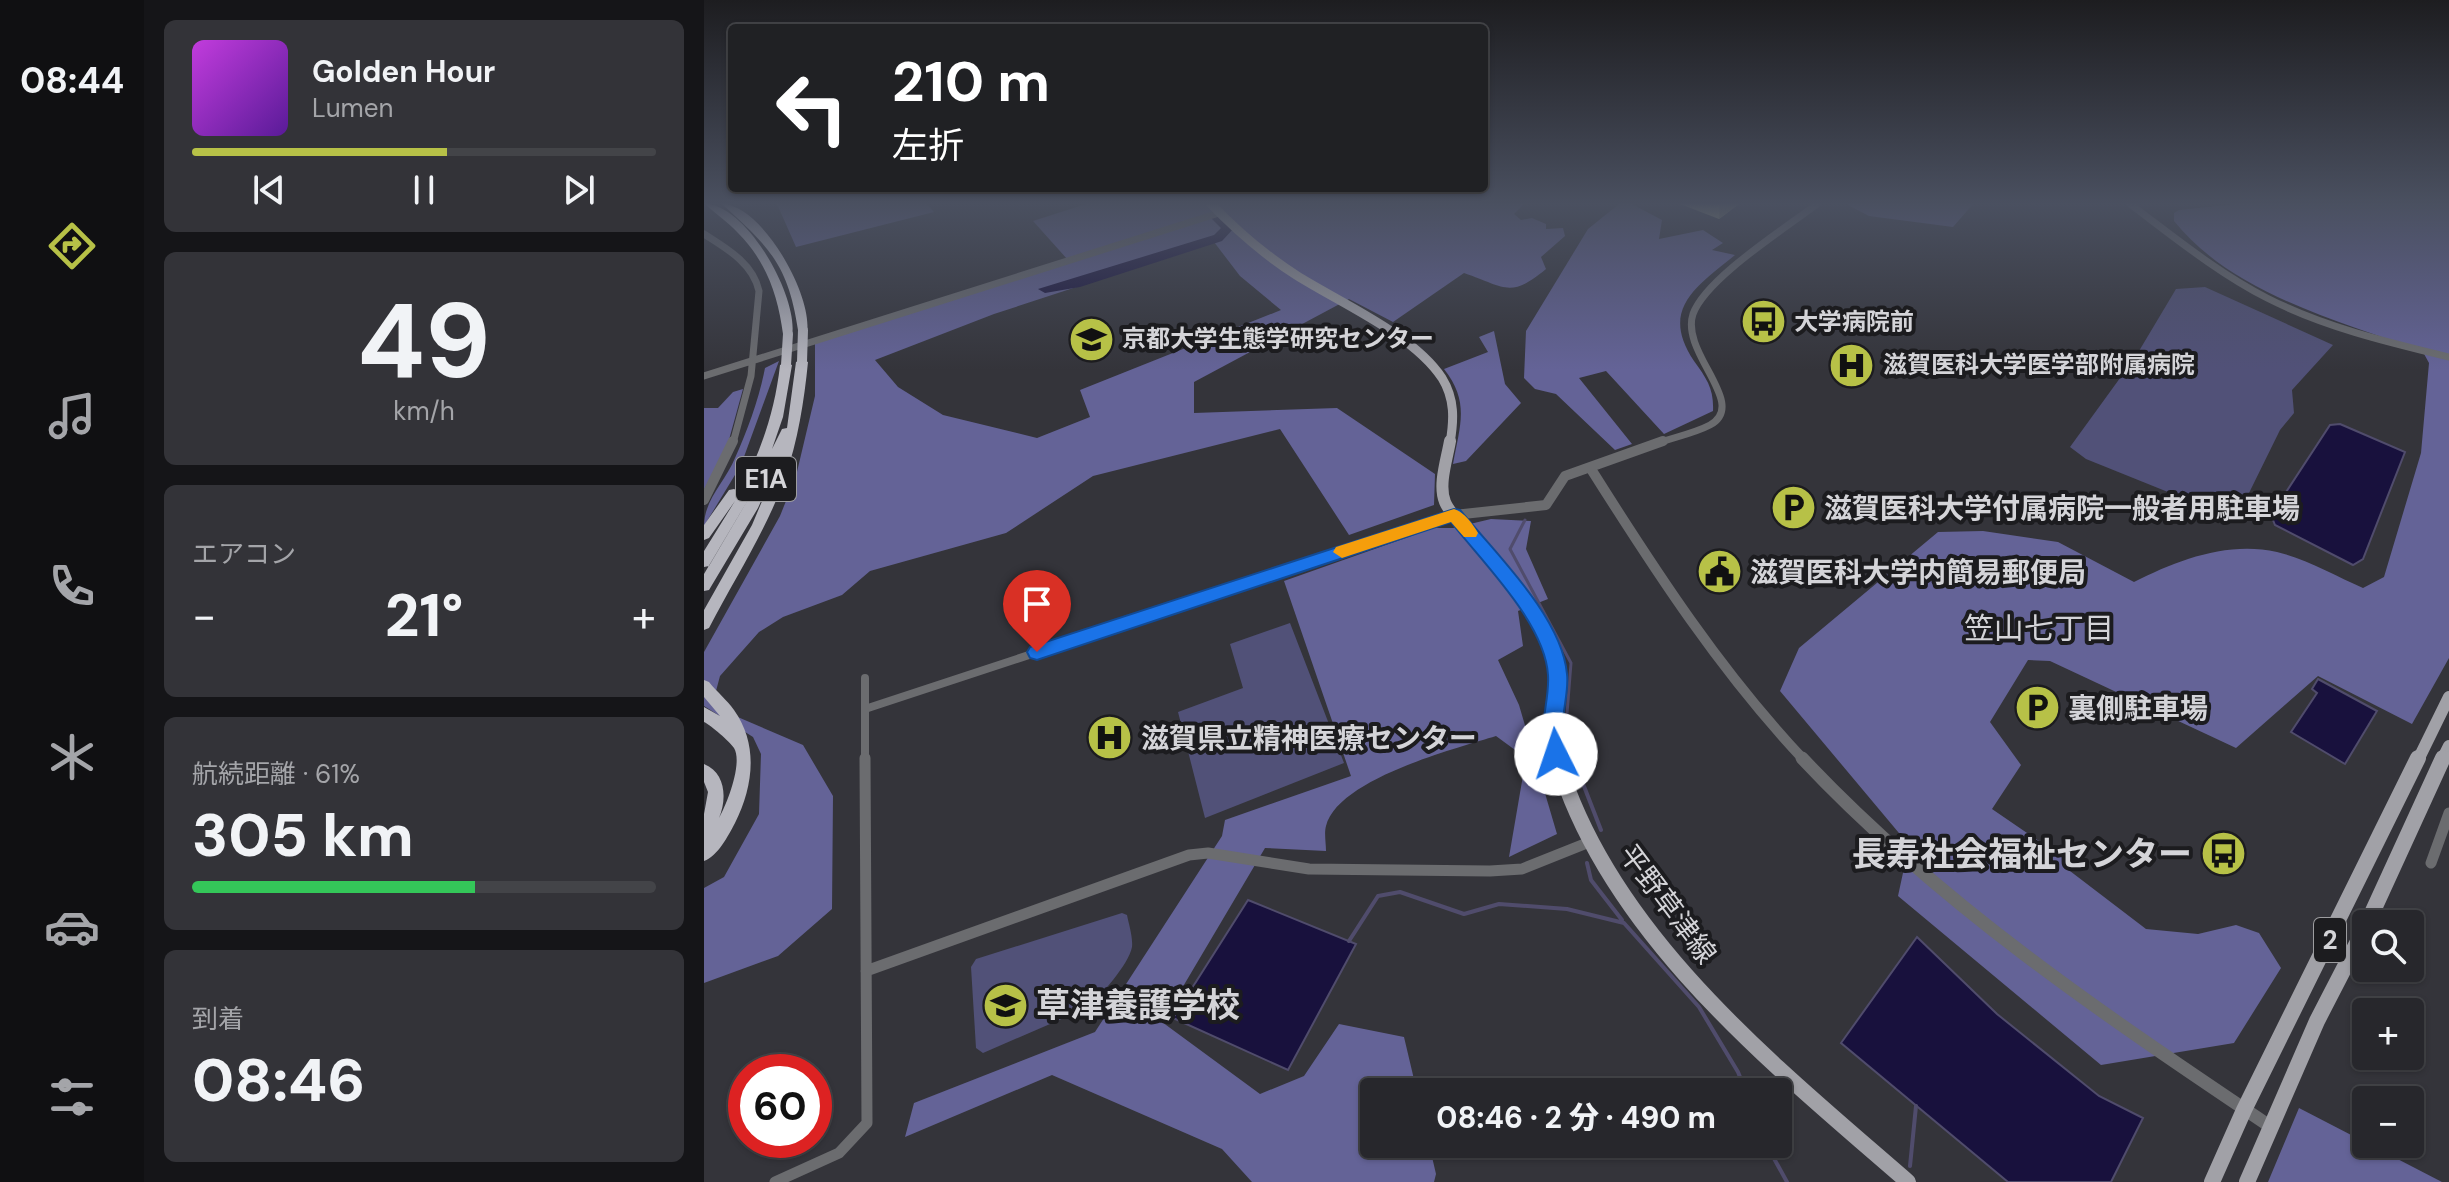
<!DOCTYPE html>
<html lang="ja">
<meta charset="utf-8">
<style>
body{margin:0;font-family:"DM Sans","Noto Sans JP",sans-serif;background:#333338;color:#f1f3f6;height:100vh;display:flex;flex-direction:column;font-size:30px;white-space:nowrap}
*{box-sizing:border-box;margin:0}
p{font-size:26px;color:#a4a5a9}
.icon{flex:none;width:44px;height:44px;fill:none;stroke:currentColor;stroke-width:2;stroke-linecap:round;stroke-linejoin:round}
.map{position:relative;flex:1;overflow:hidden}
.panel{display:flex;flex-direction:column;gap:20px;padding:20px;background:#151518;width:560px}
.panel>*{flex:none}
.hud{position:absolute;left:24px;top:24px;width:760px;height:168px;border-radius:8px;box-shadow:0 2px 6px #0004,0 0 0 2px #434448;background:#202124;color:#fff;overflow:hidden}
.fabs{position:absolute;left:1648px;top:910px;display:grid;gap:16px}
.fabs a{display:grid;place-items:center;width:72px;height:72px;border-radius:8px;background:#27272c;box-shadow:0 2px 6px #0004,0 0 0 2px #434448;font-size:40px}
.speed{position:absolute;left:24px;top:1054px;display:flex;gap:16px;font-size:40px;font-weight:700;text-align:center}
.speed>*{display:grid;place-content:center;width:104px;height:104px;border-radius:50%;background:#27272c;box-shadow:0 2px 6px #0004,0 0 0 2px #434448;line-height:1}
.speed .limit{border:12px solid #d22;background:#fff;color:#111}
.pin{position:absolute;display:grid;place-items:center;width:68px;height:68px;color:#fff;margin:-82px -34px;border-radius:50% 50% 50% 0;rotate:-45deg;box-shadow:0 0 8px #0007}
.pin .icon{rotate:45deg}
.me{position:absolute;width:88px;margin:-44px;rotate:356deg;stroke-linejoin:round;filter:drop-shadow(0 0 6px #0008)}
.turn{display:flex;align-items:center;gap:28px;height:168px;padding:0 32px;font-size:36px}
.turn .icon{width:104px;height:104px;stroke-width:2.5}
.turn b{display:block;font-size:56px;line-height:68px}
.big{font-size:60px;font-weight:800;line-height:1.1}
.panel .tile{flex:1;display:flex;flex-direction:column;justify-content:center;gap:12px;min-width:0;padding:0 28px;border-radius:12px;background:#333338}
.panel .dial{align-items:center;gap:0}
.dial b{font-size:104px;line-height:1}
.song{display:flex;align-items:center;gap:24px}
.cover{width:96px;height:96px;border-radius:12px;background:linear-gradient(135deg,hsl(290 70% 55%),hsl(270 70% 35%))}
.played{height:8px;border-radius:4px;background:linear-gradient(90deg,#b7c147 55%,#434448 55%)}
.keys{display:flex;justify-content:space-around;direction:ltr}
.heat{display:flex;justify-content:space-between;align-items:center;font-size:44px;direction:ltr}
.charge{height:12px;border-radius:6px;background:linear-gradient(90deg,#34c759 61%,#434448 0)}
.trip{position:absolute;left:656px;top:1078px;width:432px;height:80px;border-radius:8px;background:#27272c;box-shadow:0 2px 6px #0004,0 0 0 2px #434448;font-weight:800;line-height:80px;text-align:center}
main{display:flex;flex:1;min-height:0}
.dock{display:flex;flex-direction:column;width:144px;justify-content:space-around;align-items:center;background:#101012;color:#a4a5a9}
.dock .icon{width:56px;height:56px}
.dock .current{color:#b7c147}
.dock b{font-size:36px;color:#f1f3f6}
.map>svg:first-child{display:block}
.green{fill:#515178}
.forest{fill:#646397;fill-rule:evenodd}
.water{fill:#18113d;stroke:#504c6c;stroke-width:2}
.lines{fill:none;stroke-linecap:round;stroke-linejoin:round}
.stream-far1{stroke:#504c6c;stroke-width:3}
.stream{stroke:#504c6c;stroke-width:4}
.river{fill:#18113d;fill-rule:evenodd}
.minor-far1{stroke:#6b6c6f;stroke-width:8}
.minor{stroke:#6b6c6f;stroke-width:11}
.tertiary-far2{stroke:#6b6c6f;stroke-width:7}
.tertiary-far1{stroke:#6b6c6f;stroke-width:10}
.tertiary{stroke:#6b6c6f;stroke-width:13}
.primary-far2{stroke:#a1a1a7;stroke-width:9}
.primary-far1{stroke:#a1a1a7;stroke-width:12}
.primary{stroke:#a1a1a7;stroke-width:16}
.motorway{fill:#b6b6be;fill-rule:evenodd}
.motorway-bridge{stroke:#b6b6be;stroke-width:10}
.wall{fill:#b6bc87}
.shaded-wall{fill:#94996e}
.route{fill:#1a73e8;stroke:#114b97;stroke-width:2}
.slow{fill:#f59e0b}
.labels{text-anchor:middle;stroke-width:8;stroke-linejoin:round;paint-order:stroke}
.far-poi-label{font-size:24px;font-weight:bold;fill:#d4d4d8;stroke:#1c1c1f;text-anchor:start}
.shield{fill:#1c1c1f;stroke:#9d9da0;stroke-width:2}
.shield-label{font-size:26px;font-weight:bold;fill:#d4d4d8}
.poi-label{font-size:28px;font-weight:bold;fill:#d4d4d8;stroke:#1c1c1f;text-anchor:start}
.street-label{font-size:28px;fill:#d4d4d8;stroke:#1c1c1f}
.neighbourhood-label{font-size:30px;fill:#d4d4d8;stroke:#1c1c1f}
.near-poi-label{font-size:34px;font-weight:bold;fill:#d4d4d8;stroke:#1c1c1f;text-anchor:end}
</style>
<main>
<nav class="dock">
<b>08:44</b>
<svg class="icon current" aria-label="directions" viewBox="0 0 24 24"><path d="M12 3l9 9-9 9-9-9zM9 14v-3h6M13 9l2 2-2 2"/></svg>
<svg class="icon" aria-label="music" viewBox="0 0 24 24"><path d="M9 18V5l10-2v13"/><circle cx="6" cy="18" r="3"/><circle cx="16" cy="16" r="3"/></svg>
<svg class="icon" aria-label="phone" viewBox="0 0 24 24"><path d="M5 4h4l2 5-3 2q2 4 5 5l2-3 5 2v4C11 20 4 13 5 4z"/></svg>
<svg class="icon" aria-label="climate" viewBox="0 0 24 24"><path d="M12 3v18M4 7l16 10M4 17L20 7"/></svg>
<svg class="icon" aria-label="car" viewBox="0 0 24 24"><path d="M5 17H2v-5l4-1 3-4h7l3 4 3 1v5h-3M9 17h6M6 11h13"/><circle cx="7" cy="17" r="2"/><circle cx="17" cy="17" r="2"/></svg>
<svg class="icon" aria-label="filters" viewBox="0 0 24 24"><path d="M4 7h16M4 17h16"/><circle cx="9" cy="7" r="2"/><circle cx="15" cy="17" r="2"/></svg>
</nav>
<section class="panel">
<div class="tile">
<div class="song"><i class="cover"></i><div><b>Golden Hour</b><p>Lumen</p></div></div>
<div class="played"></div>
<div class="keys"><svg class="icon" aria-label="previous" viewBox="0 0 24 24"><path d="M18 5L8 12l10 7zM5 5v14"/></svg><svg class="icon" aria-label="pause" viewBox="0 0 24 24"><path d="M8 5v14M16 5v14"/></svg><svg class="icon" aria-label="next" viewBox="0 0 24 24"><path d="M6 5l10 7-10 7zM19 5v14"/></svg></div>
</div>
<div class="tile dial"><b>49</b><p>km/h</p></div>
<div class="tile"><p>エアコン</p>
<div class="heat"><a>−</a><b class="big">21°</b><a>+</a></div>
</div>
<div class="tile"><p>航続距離 · 61%</p><b class="big">305 km</b><div class="charge"></div></div>
<div class="tile"><p>到着</p><b class="big">08:46</b></div>
</section>
<div class="map">
<svg width="1745" height="1182" viewBox="0 0 1745 1182">
<rect width="100%" height="100%" fill="#34343a"/>
<!-- green -->
<path class="green" d="M1501,287L1629,345L1588,390L1590,413L1576,430L1545,493L1526,517L1382,459L1366,447L1432,356L1472,289Z
M586,623L640,763L501,818L474,712L539,688L526,644Z
M418,913L423,915C425,925 429,937 428,947C425,964 396,997 383,1008L279,1053L272,1048L267,967L272,959Z"/>
<!-- forest -->
<path class="forest" d="M73,204H223L230,212L92,247Z
M382,204H820L810,214L817,220L828,218L842,224V229L859,228L861,236L837,257L842,269C806,299 801,287 760,273L689,322L645,299L490,382V413L633,408L731,474L730,505L645,535L576,429L389,476L302,533L166,571L138,595L79,617L55,632L16,676L8,706L99,745L129,796L128,909L74,956L0,983V888L20,877L55,814L57,754L49,737L0,706V652L76,516L92,476L111,396V341L364,260L329,221ZM510,242L536,276L577,310L376,390L386,417L333,438L239,415L194,387L171,360L290,314Z
M915,204H928L958,220L955,239L999,230L1019,243L1008,250L1031,255C993,286 955,309 990,361C1003,379 1010,389 1009,411L960,434L902,371L875,378L928,444L911,450L852,394L831,389L820,378L822,331L884,229Z
M1142,204H1269L1249,227L1165,216Z
M1532,204H1745V658L1708,724L1614,676L1532,748L1346,661L1324,660L1286,722L1317,765L1288,809L1367,863L1366,871L1442,929L1494,934L1532,925L1555,933L1577,968L1530,1043L1397,1065L1194,896L1205,845L1076,691L1095,648L1234,532L1279,531L1354,542L1430,582C1474,560 1523,541 1573,552C1602,559 1632,576 1659,588L1680,577L1717,453L1725,363L1719,352C1634,320 1530,295 1470,221V213L1475,210Z
M790,331L801,384L817,403L762,461L749,464C756,425 766,402 740,369L784,352L775,337Z
M75,361L37,465L0,526C0,500 21,482 31,458C44,429 55,399 61,368Z
M39,389L23,447L0,490V408H14L29,392Z
M787,519L827,521L822,549L844,599L814,611L819,646L794,660L815,705L853,834L805,857L822,758L792,736C750,749 634,779 622,826C620,833 622,843 622,851L561,848L458,1022L556,1094L600,1076L635,1024L700,1037L713,1092H670V1144H725L732,1174L730,1182H548L518,1149L348,1075L201,1137L210,1103L391,1032L518,836L521,820L647,776L580,581L730,528H749Z
M1595,1108L1738,1182H1564Z"/>
<!-- water -->
<path class="water" d="M1636,424L1701,452L1659,559L1649,565L1571,525L1567,515L1626,425Z
M1614,679L1673,711L1641,764L1587,732L1613,693L1608,689Z
M544,900L652,944L584,1070L469,1018Z
M1213,937L1293,1014L1395,1096L1439,1118L1407,1182H1304L1137,1043Z"/>
<g class="lines">
<!-- stream-far1 -->
<path class="stream-far1" d="M821,520L806,549L867,663L861,739L869,760"/>
<!-- stream -->
<path class="stream" d="M869,758L897,830
M883,863L887,880L918,920
M645,941L674,896L696,892L760,914L795,904L863,909L920,923L995,1007L1034,1072L1042,1092
M1062,1144L1083,1182
M1206,1166L1212,1106"/>
<!-- river -->
<path class="river" d="M508,214H516L530,228L518,241L376,287L341,293L334,289L510,235L517,228L506,217Z"/>
<!-- minor-far1 -->
<path class="minor-far1" d="M161,678V709
M161,760V709L750,515"/>
<!-- minor -->
<path class="minor" d="M1727,863L1745,813
M162,971L485,855L504,853L605,869L786,871L818,869L888,841
M71,1182L135,1153L163,1123L161,758"/>
<!-- tertiary-far2 -->
<path class="tertiary-far2" d="M1426,204C1470,237 1514,273 1563,298C1620,327 1683,342 1745,357
M0,234C22,248 49,263 55,291L47,376L29,443
M0,376L515,213
M954,443C971,437 991,433 1006,425C1045,404 976,353 989,314C1002,278 1082,228 1113,204"/>
<!-- tertiary-far1 -->
<path class="tertiary-far1" d="M887,469C952,572 1017,672 1100,760
M0,500L29,441
M750,515L842,505L861,476L959,441"/>
<!-- tertiary -->
<path class="tertiary" d="M1098,758C1235,904 1402,1016 1567,1127"/>
<!-- primary-far2 -->
<path class="primary-far2" d="M507,204C533,231 561,255 592,275C636,303 709,334 738,378C751,399 750,420 746,443"/>
<!-- primary-far1 -->
<path class="primary-far1" d="M746,441C743,459 734,485 741,502C746,514 759,526 768,536C795,569 828,600 845,640C862,680 842,719 854,760
M1714,760L1745,697
M1738,760L1745,746"/>
<!-- primary -->
<path class="primary" d="M853,758C904,934 1072,1067 1204,1182
M1663,924L1739,758
M1508,1182L1540,1110L1714,758
M1543,1182L1613,1021L1662,926"/>
<!-- motorway -->
<path class="motorway" d="M1,204C43,204 95,298 88,336H80L79,334C74,295 62,261 34,233C24,222 12,214 1,204Z
M18,204C58,204 109,296 103,332L99,333L94,330C84,264 65,247 18,204Z
M98,359L104,362C100,402 94,440 81,478C62,531 31,578 5,628L0,630V610L48,525L69,475L54,508L5,590L0,591V574L48,493L5,566L0,567V551L31,501L5,538L0,540V525L25,490L30,489L36,492C57,451 71,411 76,365L82,362L88,365L79,417L68,449L78,429L83,428L92,362Z
M0,680L5,682C13,692 23,700 30,710C55,745 49,787 31,823C24,836 14,856 0,861V814L4,792L0,782V764C22,773 23,799 15,818C23,804 39,763 30,748C25,741 8,726 0,722V707L16,716L0,697Z"/>
<!-- motorway-bridge -->
<path class="motorway-bridge" d="M98,362L99,330
M82,365L84,334"/>
</g>
<!-- wall -->
<path class="wall" d="M976,204H1035L1015,219Z"/>
<!-- shaded-wall -->
<path class="shaded-wall" d="M1016,204H1035L1015,219Z"/>
<!-- sky -->
<linearGradient id="sky" x2="0" y2="1"><stop stop-color="#1d1d20"/><stop offset="0.55" stop-color="#4a5060"/><stop offset="1" stop-color="#4a5060" stop-opacity="0"/></linearGradient>
<rect width="1745" height="370" fill="url(#sky)"/>
<!-- route -->
<path class="route" d="M750,509L756,510C792,554 858,617 863,674C865,690 859,708 859,724C858,736 865,748 859,760L852,763L845,760C831,732 846,704 844,675C841,623 778,562 747,522L333,660L326,658L323,652L326,647Z"/>
<!-- slow -->
<path class="slow" d="M750,509C760,512 769,524 774,533L772,537H760L747,522L638,558L629,552L632,547Z"/>
<!-- icons -->
<defs>
<symbol id="bus-disc" viewBox="-11 -11 22 22"><circle r="9.5" fill="#b7c147" stroke="#1c1c1f"/><path d="M-5-6H5V4H4V6H2V4H-2V6H-4V4H-5ZM-3.5-4V0h7V-4ZM-3.5 1.2v1.5H-2V1.2ZM2 1.2v1.5H3.5V1.2Z" fill="#111"/></symbol>
<symbol id="university-disc" viewBox="-11 -11 22 22"><circle r="9.5" fill="#b7c147" stroke="#1c1c1f"/><path d="M0-5L7-2L0 1L-7-2ZM-4 1L0 2.5L4 1V4Q0 6-4 4Z" fill="#111"/></symbol>
<symbol id="hospital-disc" viewBox="-11 -11 22 22"><circle r="9.5" fill="#b7c147" stroke="#1c1c1f"/><path d="M-5-5h3v3.5h4V-5h3V5h-3V1.5h-4V5h-3Z" fill="#111"/></symbol>
<symbol id="parking-disc" viewBox="-11 -11 22 22"><circle r="9.5" fill="#b7c147" stroke="#1c1c1f"/><path d="M-3.5-5.5H1a3.5 3.5 0 0 1 0 7H-1V5.5H-3.5ZM-1-3.4V-.6H.8a1.4 1.4 0 0 0 0-2.8Z" fill="#111"/></symbol>
<symbol id="civic-disc" viewBox="-11 -11 22 22"><circle r="9.5" fill="#b7c147" stroke="#1c1c1f"/><path d="M-.6-6.5H3V-4.5H.6V-3L4-1V1h2V6H-6V1h2V-1L-.6-3ZM-1.2 2.5V6h2.4V2.5Z" fill="#111"/></symbol>
<symbol id="school-disc" viewBox="-11 -11 22 22"><circle r="9.5" fill="#b7c147" stroke="#1c1c1f"/><path d="M0-5L7-2L0 1L-7-2ZM-4 1L0 2.5L4 1V4Q0 6-4 4Z" fill="#111"/></symbol>
</defs>
<g fill-rule="evenodd">
<use href="#bus-disc" x="1034" y="296" width="51" height="51"/>
<use href="#university-disc" x="362" y="314" width="51" height="51"/>
<use href="#hospital-disc" x="1122" y="340" width="51" height="51"/>
<use href="#parking-disc" x="1064" y="482" width="51" height="51"/>
<use href="#civic-disc" x="990" y="546" width="51" height="51"/>
<use href="#parking-disc" x="1308" y="682" width="51" height="51"/>
<use href="#hospital-disc" x="380" y="712" width="51" height="51"/>
<use href="#bus-disc" x="1494" y="828" width="51" height="51"/>
<use href="#school-disc" x="276" y="980" width="51" height="51"/>
</g>
<g class="labels">
<!-- far-poi labels -->
<g class="far-poi-label">
<text x="1090" y="330">大学病院前</text>
<text x="418" y="347">京都大学生態学研究センター</text>
<text x="1179" y="373">滋賀医科大学医学部附属病院</text>
</g>
<!-- shield labels -->
<g class="shield">
<rect x="32" y="457" width="60" height="44" rx="6"/>
<rect x="1610" y="918" width="32" height="44" rx="6"/>
</g>
<g class="shield-label">
<text x="62" y="488">E1A</text>
<text x="1626" y="949">2</text>
</g>
<!-- poi labels -->
<g class="poi-label">
<text x="1120" y="518">滋賀医科大学付属病院一般者用駐車場</text>
<text x="1046" y="582">滋賀医科大学内簡易郵便局</text>
<text x="1364" y="718">裏側駐車場</text>
<text x="437" y="748">滋賀県立精神医療センター</text>
</g>
<!-- street labels -->
<g class="street-label">
<text transform="translate(964 904) rotate(53)" y="10">平野草津線</text>
</g>
<!-- neighbourhood labels -->
<g class="neighbourhood-label">
<text x="1335" y="639">笠山七丁目</text>
</g>
<!-- near-poi labels -->
<g class="near-poi-label">
<text x="1488" y="866">長寿社会福祉センター</text>
<text x="332" y="1017" text-anchor="start">草津養護学校</text>
</g>
</g>
</svg>
<div class="fabs">
<a><svg class="icon" aria-label="search" viewBox="0 0 24 24"><circle cx="10" cy="10" r="6"/><path d="M15 15l6 6"/></svg></a>
<a>+</a>
<a>−</a>
</div>
<div class="speed"><div class="limit">60</div></div>
<div class="pin" style="left:333px;top:652px;background:#d93025"><svg class="icon" aria-label="arrive" viewBox="0 0 24 24"><path d="M6 21V4h12l-3 4 3 4H6"/></svg></div>
<svg class="me" style="left:852px;top:754px" viewBox="-20 -20 40 40"><circle r="19" fill="#fff"/><path d="M0-13L10 11 0 6-10 11z" fill="#1a73e8"/></svg>
<div class="trip">08:46 · 2 分 · 490 m</div>
<div class="hud">
<div class="turn"><svg class="icon" aria-label="left" viewBox="0 0 24 24"><path d="M17 20v-9H6M10 6l-5 5 5 5"/></svg><div><b>210 m</b>左折</div></div>
</div>
</div>
</main>
